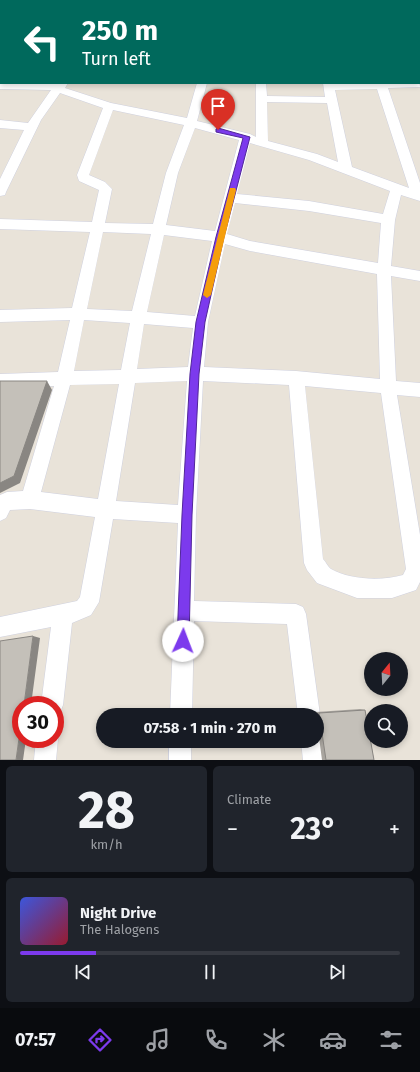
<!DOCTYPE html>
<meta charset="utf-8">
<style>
body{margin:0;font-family:"Fira Sans",sans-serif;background:#20242c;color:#f1f3f6;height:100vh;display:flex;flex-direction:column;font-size:15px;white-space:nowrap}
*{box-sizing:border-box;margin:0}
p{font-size:13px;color:#9ea1a6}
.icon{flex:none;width:22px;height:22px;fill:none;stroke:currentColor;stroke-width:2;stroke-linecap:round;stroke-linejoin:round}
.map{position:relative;height:760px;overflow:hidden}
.drawer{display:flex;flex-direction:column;gap:6px;padding:6px;background:#0d0f14;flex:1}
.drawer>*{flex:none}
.banner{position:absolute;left:0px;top:0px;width:420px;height:84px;box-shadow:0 2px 6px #0003;background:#00695c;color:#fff;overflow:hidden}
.needle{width:26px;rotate:18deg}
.controls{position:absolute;left:364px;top:652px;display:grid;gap:8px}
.controls a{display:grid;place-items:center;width:44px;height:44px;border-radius:50%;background:#171b24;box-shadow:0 2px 6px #0003;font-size:20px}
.speed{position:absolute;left:12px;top:696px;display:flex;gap:8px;font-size:20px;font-weight:700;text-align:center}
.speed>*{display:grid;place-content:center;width:52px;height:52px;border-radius:50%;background:#171b24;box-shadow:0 2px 6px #0003;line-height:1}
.speed .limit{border:6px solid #d22;background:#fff;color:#111}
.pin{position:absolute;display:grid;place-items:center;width:34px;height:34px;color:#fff;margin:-41px -17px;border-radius:50% 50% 50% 0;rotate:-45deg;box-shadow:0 0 4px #0007}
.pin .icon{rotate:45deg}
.me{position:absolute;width:44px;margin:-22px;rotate:2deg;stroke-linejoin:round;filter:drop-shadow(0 0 3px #0008)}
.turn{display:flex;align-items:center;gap:14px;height:84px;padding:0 16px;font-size:18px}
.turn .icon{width:52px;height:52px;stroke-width:2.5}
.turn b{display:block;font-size:28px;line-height:34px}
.big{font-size:30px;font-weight:700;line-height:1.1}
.drawer .widget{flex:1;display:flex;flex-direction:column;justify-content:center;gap:6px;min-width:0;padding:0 14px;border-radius:6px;background:#20242c}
.drawer .dial{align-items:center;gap:0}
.dial b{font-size:52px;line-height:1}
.song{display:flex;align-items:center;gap:12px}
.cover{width:48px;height:48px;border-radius:6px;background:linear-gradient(135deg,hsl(230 70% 55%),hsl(350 70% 35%))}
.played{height:4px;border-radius:2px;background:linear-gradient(90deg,#7c3aed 20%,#363941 20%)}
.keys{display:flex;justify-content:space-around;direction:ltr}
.heat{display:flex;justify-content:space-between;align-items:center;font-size:22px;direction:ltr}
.drawer .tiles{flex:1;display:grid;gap:6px;grid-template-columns:1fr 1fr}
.widget:last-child{grid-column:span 2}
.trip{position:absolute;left:96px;top:708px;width:228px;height:40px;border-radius:20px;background:#171b24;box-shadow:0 2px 6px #0003;font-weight:700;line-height:40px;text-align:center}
.menu{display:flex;height:64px;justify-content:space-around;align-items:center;background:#090b0e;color:#9ea1a6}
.menu .icon{width:28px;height:28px}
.menu .on{color:#7c3aed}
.menu b{font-size:18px;color:#f1f3f6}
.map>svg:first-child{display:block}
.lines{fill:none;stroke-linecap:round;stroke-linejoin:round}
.street-casing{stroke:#cfd1df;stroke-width:1}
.street{fill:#fff;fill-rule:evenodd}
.wall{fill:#a9a59f}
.shaded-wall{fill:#898682}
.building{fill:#c4c0b9;stroke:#898682}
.route{fill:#7c3aed;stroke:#51269a}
.slow{fill:#f59e0b}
</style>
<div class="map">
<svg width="420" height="760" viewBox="0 0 420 760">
<rect width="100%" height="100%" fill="#e9e3d9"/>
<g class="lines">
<defs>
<path id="street" d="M71,0H81L70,1Z
M135,0H145L134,1Z
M209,0H219V1H209Z
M256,0H266V1H256Z
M307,0H317L318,1H308Z
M360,0H370L371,1H361Z
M0,17H1V23H0Z
M0,62H1V68H0Z
M419,81L420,87L388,88L420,183V201L401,195L395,220L391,266L420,271V281L391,276L396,381L420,383V397L397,395L420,535V582L416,590L392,598H357L317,583L307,570L304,563L289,385L203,381L196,515L194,601L296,604L303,607L306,614L320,715L317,722V715H298L287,624L194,621L192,715H170L178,523L113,519L99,602L91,615L72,623L63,705L60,713L55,715V705H41L51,627L0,637V617L77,601L80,597L95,517L30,509L10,510L6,518L0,521V495L7,492L23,491L54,386L0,388V374L58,372L70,320L0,322V310L72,308L90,232L0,229V219L92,222L99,190L79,181L77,175L103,108L60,93L41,120L6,192L5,195L0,196V179L24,130L0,128V120L28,123L51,90L0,89V83H53L56,84L57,83H68L65,88L111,103L187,118L197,83H207L197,121L250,134L256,137V83H266L267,96L325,97L323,83H419ZM377,89L409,188L352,167L335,90ZM267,102L327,103L338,162L317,154L268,141ZM113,110L184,125L166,173L153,224L105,223L112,189L105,182L89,175ZM195,128L239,140L215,231L166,225L178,173ZM250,143L309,160L390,191L383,214L309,201L237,194ZM235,203L309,211L381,223L378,263L250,241L227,234ZM103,232L151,234L132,311L87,309ZM164,235L212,241L195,316L147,312ZM225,244L250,251L377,274L380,379L296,371L204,367L208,322ZM84,320L130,323L121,370L74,371ZM144,324L193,328L188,367L137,369ZM187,381L178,505L116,501L135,383ZM119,384L98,499L41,492L70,385ZM305,386L381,393L406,569L403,575C382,581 350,580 331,569C328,567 326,562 323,559Z
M55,731L58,739L56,760H34L36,739H55Z
M317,732L320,733L323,741L325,760H303L301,741H317Z
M169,741H191V760H169Z"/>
</defs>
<!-- street casing -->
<use href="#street" class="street-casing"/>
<!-- street -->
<use href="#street" class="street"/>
</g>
<!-- wall -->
<path class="wall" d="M360,709L365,710L374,760H322L317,722V715H316V712Z"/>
<!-- shaded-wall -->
<path class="shaded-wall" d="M47,381L52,390L20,483L0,493V483Z
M33,636L40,638L31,705H24Z
M21,724V739H26L23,760H16Z"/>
<!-- building -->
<path class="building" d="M0,69H1V74L0,75Z
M0,381H47L14,476L0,483Z
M33,636L24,705H21V724L16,760H0V641Z
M365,710L374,760H326L319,713Z"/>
<!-- route -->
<path class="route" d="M218,128L250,137L224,237L205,322L199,374L192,515L189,641L187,645L183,647L179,645L177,641L182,515L190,374L196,322L216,237L243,138L216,132V129Z"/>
<!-- slow -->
<path class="slow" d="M230,188H235L236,190L211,295L207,298L203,295Z"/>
</svg>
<div class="controls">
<a><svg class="needle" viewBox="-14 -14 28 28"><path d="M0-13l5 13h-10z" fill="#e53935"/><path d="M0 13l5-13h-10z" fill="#9ea1a6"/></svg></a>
<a><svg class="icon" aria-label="search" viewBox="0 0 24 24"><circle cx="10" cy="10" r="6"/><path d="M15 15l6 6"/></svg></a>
</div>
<div class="speed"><div class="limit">30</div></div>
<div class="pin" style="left:218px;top:130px;background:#d93025"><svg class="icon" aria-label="arrive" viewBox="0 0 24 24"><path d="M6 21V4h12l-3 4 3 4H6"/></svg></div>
<svg class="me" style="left:183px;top:641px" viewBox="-20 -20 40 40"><circle r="19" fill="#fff"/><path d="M0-13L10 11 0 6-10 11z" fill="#7c3aed"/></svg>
<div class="trip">07:58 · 1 min · 270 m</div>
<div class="banner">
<div class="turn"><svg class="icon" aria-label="left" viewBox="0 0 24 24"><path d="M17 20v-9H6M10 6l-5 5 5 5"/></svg><div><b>250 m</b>Turn left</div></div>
</div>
</div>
<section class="drawer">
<div class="tiles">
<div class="widget dial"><b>28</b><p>km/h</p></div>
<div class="widget"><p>Climate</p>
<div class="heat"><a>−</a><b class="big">23°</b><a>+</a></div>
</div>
<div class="widget">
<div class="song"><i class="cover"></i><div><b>Night Drive</b><p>The Halogens</p></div></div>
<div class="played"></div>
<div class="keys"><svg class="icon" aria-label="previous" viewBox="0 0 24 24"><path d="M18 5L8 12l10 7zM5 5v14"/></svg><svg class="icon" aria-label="pause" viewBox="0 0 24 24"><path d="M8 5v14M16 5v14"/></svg><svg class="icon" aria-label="next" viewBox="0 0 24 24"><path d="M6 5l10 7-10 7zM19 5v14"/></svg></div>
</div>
</div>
</section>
<nav class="menu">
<b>07:57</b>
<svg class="icon on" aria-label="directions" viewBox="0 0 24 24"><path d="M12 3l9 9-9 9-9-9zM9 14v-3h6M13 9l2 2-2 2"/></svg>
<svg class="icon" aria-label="music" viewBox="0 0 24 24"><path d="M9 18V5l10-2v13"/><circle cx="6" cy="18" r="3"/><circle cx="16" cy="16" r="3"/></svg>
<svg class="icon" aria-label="phone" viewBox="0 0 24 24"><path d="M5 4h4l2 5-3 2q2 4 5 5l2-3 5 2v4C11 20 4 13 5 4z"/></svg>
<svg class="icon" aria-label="climate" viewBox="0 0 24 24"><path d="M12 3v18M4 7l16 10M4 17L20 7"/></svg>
<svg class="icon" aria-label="car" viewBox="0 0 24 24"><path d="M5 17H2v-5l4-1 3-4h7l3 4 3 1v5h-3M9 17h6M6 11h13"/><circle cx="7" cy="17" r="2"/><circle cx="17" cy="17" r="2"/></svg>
<svg class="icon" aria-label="filters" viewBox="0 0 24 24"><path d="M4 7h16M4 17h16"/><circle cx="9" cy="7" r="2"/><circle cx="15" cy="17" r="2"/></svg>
</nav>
